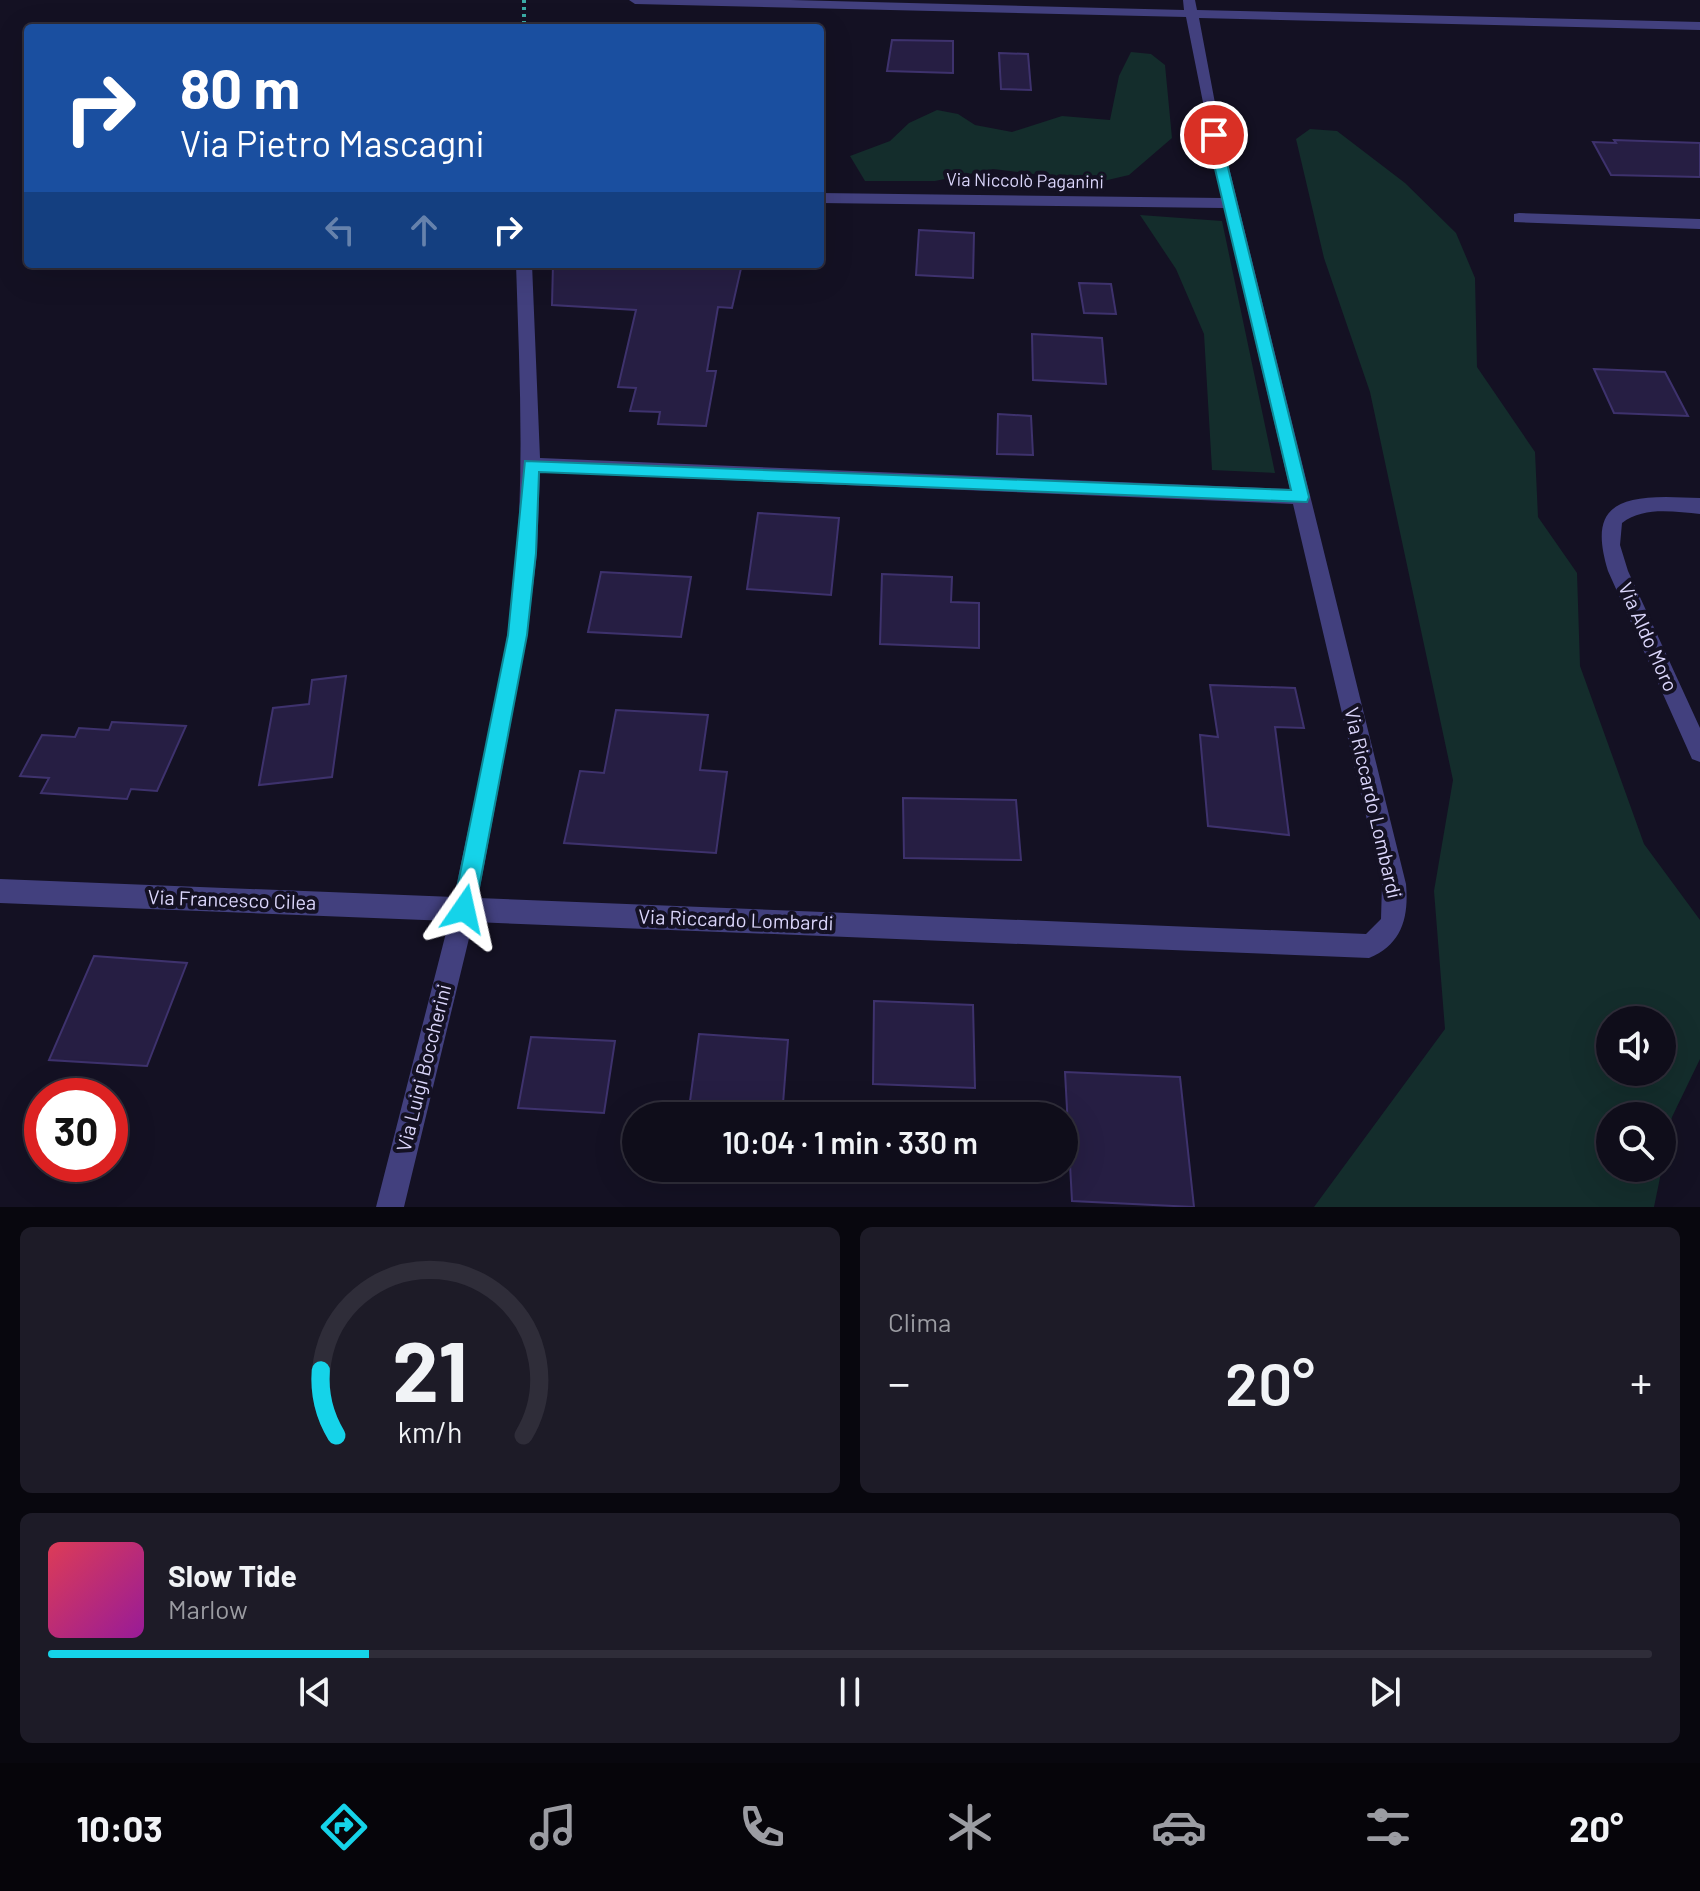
<!DOCTYPE html>
<html lang="it">
<meta charset="utf-8">
<style>
body{margin:0;font-family:Barlow,sans-serif;background:#1d1b27;color:#f1f3f6;height:100vh;display:flex;flex-direction:column;font-size:30px;white-space:nowrap}
*{box-sizing:border-box;margin:0}
p{font-size:26px;color:#9b9ca2}
.icon{flex:none;width:44px;height:44px;fill:none;stroke:currentColor;stroke-width:2;stroke-linecap:round;stroke-linejoin:round}
.map{position:relative;height:1207px;overflow:hidden}
.drawer{display:flex;flex-direction:column;gap:20px;padding:20px;background:#08070e;flex:1}
.drawer>*{flex:none}
.hud{position:absolute;left:24px;top:24px;width:800px;height:244px;border-radius:8px;box-shadow:0 8px 32px #0002,0 0 0 2px #2f2d39;background:#1a4fa0;color:#fff;overflow:hidden}
.controls{position:absolute;left:1596px;top:1006px;display:grid;gap:16px}
.controls a{display:grid;place-items:center;width:80px;height:80px;border-radius:50%;background:#0f0d1a;box-shadow:0 8px 32px #0002,0 0 0 2px #2f2d39;font-size:40px}
.speed{position:absolute;left:24px;top:1078px;display:flex;gap:16px;font-size:40px;font-weight:700;text-align:center}
.speed>*{display:grid;place-content:center;width:104px;height:104px;border-radius:50%;background:#0f0d1a;box-shadow:0 8px 32px #0002,0 0 0 2px #2f2d39;line-height:1}
.speed .limit{border:12px solid #d22;background:#fff;color:#111}
.pin{position:absolute;display:grid;place-items:center;width:68px;height:68px;color:#fff;margin:-34px;border:4px solid #fff;border-radius:50%;box-shadow:0 2px 8px #0007}
.me{position:absolute;width:88px;margin:-44px;rotate:11deg;stroke-linejoin:round;filter:drop-shadow(0 0 6px #0008)}
.turn{display:flex;align-items:center;gap:28px;height:168px;padding:0 24px;font-size:36px}
.turn .icon{width:104px;height:104px;stroke-width:2.5}
.turn b{display:block;font-size:56px;line-height:68px}
.lanes{display:flex;align-items:center;height:76px;padding:0 24px;background:#0003;justify-content:center;gap:40px;direction:ltr}
.lanes .off{opacity:.35}
.big{font-size:60px;font-weight:600;line-height:1.1}
.drawer .tile{flex:1;display:flex;flex-direction:column;justify-content:center;gap:12px;min-width:0;padding:0 28px;border-radius:12px;background:#1d1b27}
.drawer .dial{align-items:center;gap:0}
.dial svg{height:208px;overflow:visible;fill:none;stroke:#2f2d39;stroke-width:7;stroke-linecap:round;text-anchor:middle}
.dial text{fill:#f1f3f6;stroke:none}
.song{display:flex;align-items:center;gap:24px}
.cover{width:96px;height:96px;border-radius:12px;background:linear-gradient(135deg,hsl(350 70% 55%),hsl(300 70% 35%))}
.played{height:8px;border-radius:4px;background:linear-gradient(90deg,#15d3e9 20%,#2f2d39 20%)}
.keys{display:flex;justify-content:space-around;direction:ltr}
.heat{display:flex;justify-content:space-between;align-items:center;font-size:44px;direction:ltr}
.drawer .tiles{flex:1;display:grid;gap:20px;grid-template-columns:1fr 1fr}
.tile:last-child{grid-column:span 2}
.trip{position:absolute;left:622px;top:1102px;width:456px;height:80px;border-radius:40px;background:#0f0d1a;box-shadow:0 8px 32px #0002,0 0 0 2px #2f2d39;font-weight:600;line-height:80px;text-align:center}
.tabs{display:flex;height:128px;justify-content:space-around;align-items:center;background:#06050a;color:#9b9ca2}
.tabs .icon{width:56px;height:56px}
.tabs .active{color:#15d3e9}
.tabs b{font-size:36px;color:#f1f3f6}
.map>svg:first-child{display:block}
.green{fill:#142d2c;fill-rule:evenodd}
.building{fill:#261e43;stroke:#3e326d;stroke-width:2}
.lines{fill:none;stroke-linecap:round;stroke-linejoin:round}
.path{stroke:#3aaca6;stroke-width:4;stroke-dasharray:3 4;stroke-linecap:butt}
.minor{fill:#42407e;fill-rule:evenodd}
.route{fill:#15d3e9;stroke:#0e8997;stroke-width:2}
.labels{text-anchor:middle;stroke-width:8;stroke-linejoin:round;paint-order:stroke}
.far-street-label{font-size:18px;fill:#dbd6fb;stroke:#141123}
.street-label{font-size:20px;fill:#dbd6fb;stroke:#141123}
</style>
<div class="map">
<svg width="1700" height="1207" viewBox="0 0 1700 1207">
<rect width="100%" height="100%" fill="#141123"/>
<!-- green -->
<path class="green" d="M1131,52L1151,54L1165,65L1172,138L1129,175L1099,182L993,169L935,181H865L850,156L890,141L909,123L937,110L958,114L975,125L1012,132L1062,116L1110,120L1119,76Z
M1310,129L1337,131L1405,183L1456,233L1475,278L1477,367L1535,452L1538,517L1577,573L1580,666L1644,844L1700,920V1059L1672,1117L1662,1167V1116H1610V1168H1662L1654,1207H1314L1445,1029L1434,891L1453,780L1370,392L1324,258L1296,139ZM1610,1020H1662V1072H1610Z
M1140,215L1222,221L1275,473L1212,470L1204,334L1176,269Z"/>
<!-- building -->
<path class="building" d="M892,40L953,41V73L887,71Z
M999,53L1028,54L1031,90L1001,89Z
M1614,140L1700,143V177L1611,175L1593,142L1616,143Z
M919,230L974,233L973,278L916,275Z
M553,264H742L732,308L718,307L707,371H716L706,426L658,424L660,412L630,411L636,388L618,387L636,310L552,305Z
M1079,283L1111,284L1116,314L1084,313Z
M1032,334L1102,338L1106,384L1033,380Z
M1594,369L1665,372L1688,416L1614,413Z
M998,414L1031,416L1033,455L997,454Z
M758,513L839,518L831,595L747,589Z
M601,572L691,577L681,637L588,632Z
M882,574L952,577L951,602L979,603V648L880,644Z
M346,676L332,777L259,785L273,708L309,704L312,680Z
M1210,685L1295,688L1304,728L1275,727L1289,835L1208,826L1200,735L1218,737Z
M616,710L708,715L700,770L727,772L716,853L564,843L580,771L604,773Z
M112,722L186,726L157,791L131,789L127,799L41,793L49,778L20,776L42,735L75,737L79,728L109,730Z
M903,798L1016,800L1021,860L904,858Z
M94,956L187,963L147,1066L49,1060Z
M874,1001L973,1005L975,1088L873,1084Z
M699,1034L788,1040L782,1116H688Z
M531,1037L615,1041L604,1113L518,1108Z
M1065,1072L1180,1077L1194,1207L1072,1201Z
M682,1168H764L763,1181L681,1175Z"/>
<g class="lines">
<!-- path -->
<path class="path" d="M524,0V28"/>
<!-- minor -->
<path class="minor" d="M629,0H791L1184,10L1183,0H1195L1197,10L1700,22V30L1199,18L1221,135L1406,884C1409,917 1402,945 1369,958L473,922L404,1207H376L449,921L0,903V879L454,897C477,784 509,665 517,550C524,455 519,359 516,264H532L540,458L1290,489L1224,208L820,203V193L1222,198L1186,17L635,4ZM540,472L1293,504L1382,884L1381,919L1366,934L478,898L527,635L537,553Z
M1519,213L1700,219V229L1514,222V214Z
M1666,497L1700,498V514C1675,512 1644,506 1622,523L1620,545L1628,571L1700,728V762L1692,759L1608,571C1591,515 1608,497 1666,497Z"/>
</g>
<!-- route -->
<path class="route" d="M1214,131L1220,135L1309,497L1307,502L539,472L536,553L527,635L475,909L471,917L464,920L456,917L453,909L508,635L525,461L1291,490L1207,135Z"/>
<g class="labels">
<!-- far-street labels -->
<g class="far-street-label">
<text transform="translate(1025 181) rotate(1)" y="6">Via Niccolò Paganini</text>
</g>
<!-- street labels -->
<g class="street-label">
<text transform="translate(1648 637) rotate(66)" y="7">Via Aldo Moro</text>
<text transform="translate(1373 803) rotate(77)" y="7">Via Riccardo Lombardi</text>
<text transform="translate(232 900) rotate(2)" y="7">Via Francesco Cilea</text>
<text transform="translate(736 920) rotate(2)" y="7">Via Riccardo Lombardi</text>
<text transform="translate(424 1068) rotate(-76)" y="7">Via Luigi Boccherini</text>
</g>
</g>
</svg>
<div class="controls">
<a><svg class="icon" aria-label="sound" viewBox="0 0 24 24"><path d="M4 9h4l5-4v14l-5-4H4zM17 9q2 3 0 6"/></svg></a>
<a><svg class="icon" aria-label="search" viewBox="0 0 24 24"><circle cx="10" cy="10" r="6"/><path d="M15 15l6 6"/></svg></a>
</div>
<div class="speed"><div class="limit">30</div></div>
<div class="pin" style="left:1214px;top:135px;background:#d93025"><svg class="icon" aria-label="arrive" viewBox="0 0 24 24"><path d="M6 21V4h12l-3 4 3 4H6"/></svg></div>
<svg class="me" style="left:464px;top:909px" viewBox="-20 -20 40 40"><path d="M0-17L14 15 0 8-14 15z" fill="#15d3e9" stroke="#fff" stroke-width="4"/></svg>
<div class="trip">10:04 · 1 min · 330 m</div>
<div class="hud">
<div class="turn"><svg class="icon" aria-label="right" viewBox="0 0 24 24"><path d="M7 20v-9h11M14 6l5 5-5 5"/></svg><div><b>80 m</b>Via Pietro Mascagni</div></div>
<div class="lanes"><svg class="icon off" aria-label="left" viewBox="0 0 24 24"><path d="M17 20v-9H6M10 6l-5 5 5 5"/></svg><svg class="icon off" aria-label="ahead" viewBox="0 0 24 24"><path d="M12 20V5M6 11l6-6 6 6"/></svg><svg class="icon" aria-label="right" viewBox="0 0 24 24"><path d="M7 20v-9h11M14 6l5 5-5 5"/></svg></div>
</div>
</div>
<section class="drawer">
<div class="tiles">
<div class="tile dial"><svg viewBox="0 0 100 80">
<path d="M14 69A42 42 0 1 1 86 69"/>
<path d="M14 69A42 42 0 0 1 8 44" stroke="#15d3e9"/>
<text x="50" y="56" font-size="32" font-weight="700">21</text>
<text x="50" y="72" font-size="11">km/h</text>
</svg></div>
<div class="tile"><p>Clima</p>
<div class="heat"><a>−</a><b class="big">20°</b><a>+</a></div>
</div>
<div class="tile">
<div class="song"><i class="cover"></i><div><b>Slow Tide</b><p>Marlow</p></div></div>
<div class="played"></div>
<div class="keys"><svg class="icon" aria-label="previous" viewBox="0 0 24 24"><path d="M18 5L8 12l10 7zM5 5v14"/></svg><svg class="icon" aria-label="pause" viewBox="0 0 24 24"><path d="M8 5v14M16 5v14"/></svg><svg class="icon" aria-label="next" viewBox="0 0 24 24"><path d="M6 5l10 7-10 7zM19 5v14"/></svg></div>
</div>
</div>
</section>
<nav class="tabs">
<b>10:03</b>
<svg class="icon active" aria-label="directions" viewBox="0 0 24 24"><path d="M12 3l9 9-9 9-9-9zM9 14v-3h6M13 9l2 2-2 2"/></svg>
<svg class="icon" aria-label="music" viewBox="0 0 24 24"><path d="M9 18V5l10-2v13"/><circle cx="6" cy="18" r="3"/><circle cx="16" cy="16" r="3"/></svg>
<svg class="icon" aria-label="phone" viewBox="0 0 24 24"><path d="M5 4h4l2 5-3 2q2 4 5 5l2-3 5 2v4C11 20 4 13 5 4z"/></svg>
<svg class="icon" aria-label="climate" viewBox="0 0 24 24"><path d="M12 3v18M4 7l16 10M4 17L20 7"/></svg>
<svg class="icon" aria-label="car" viewBox="0 0 24 24"><path d="M5 17H2v-5l4-1 3-4h7l3 4 3 1v5h-3M9 17h6M6 11h13"/><circle cx="7" cy="17" r="2"/><circle cx="17" cy="17" r="2"/></svg>
<svg class="icon" aria-label="filters" viewBox="0 0 24 24"><path d="M4 7h16M4 17h16"/><circle cx="9" cy="7" r="2"/><circle cx="15" cy="17" r="2"/></svg>
<b>20°</b>
</nav>
